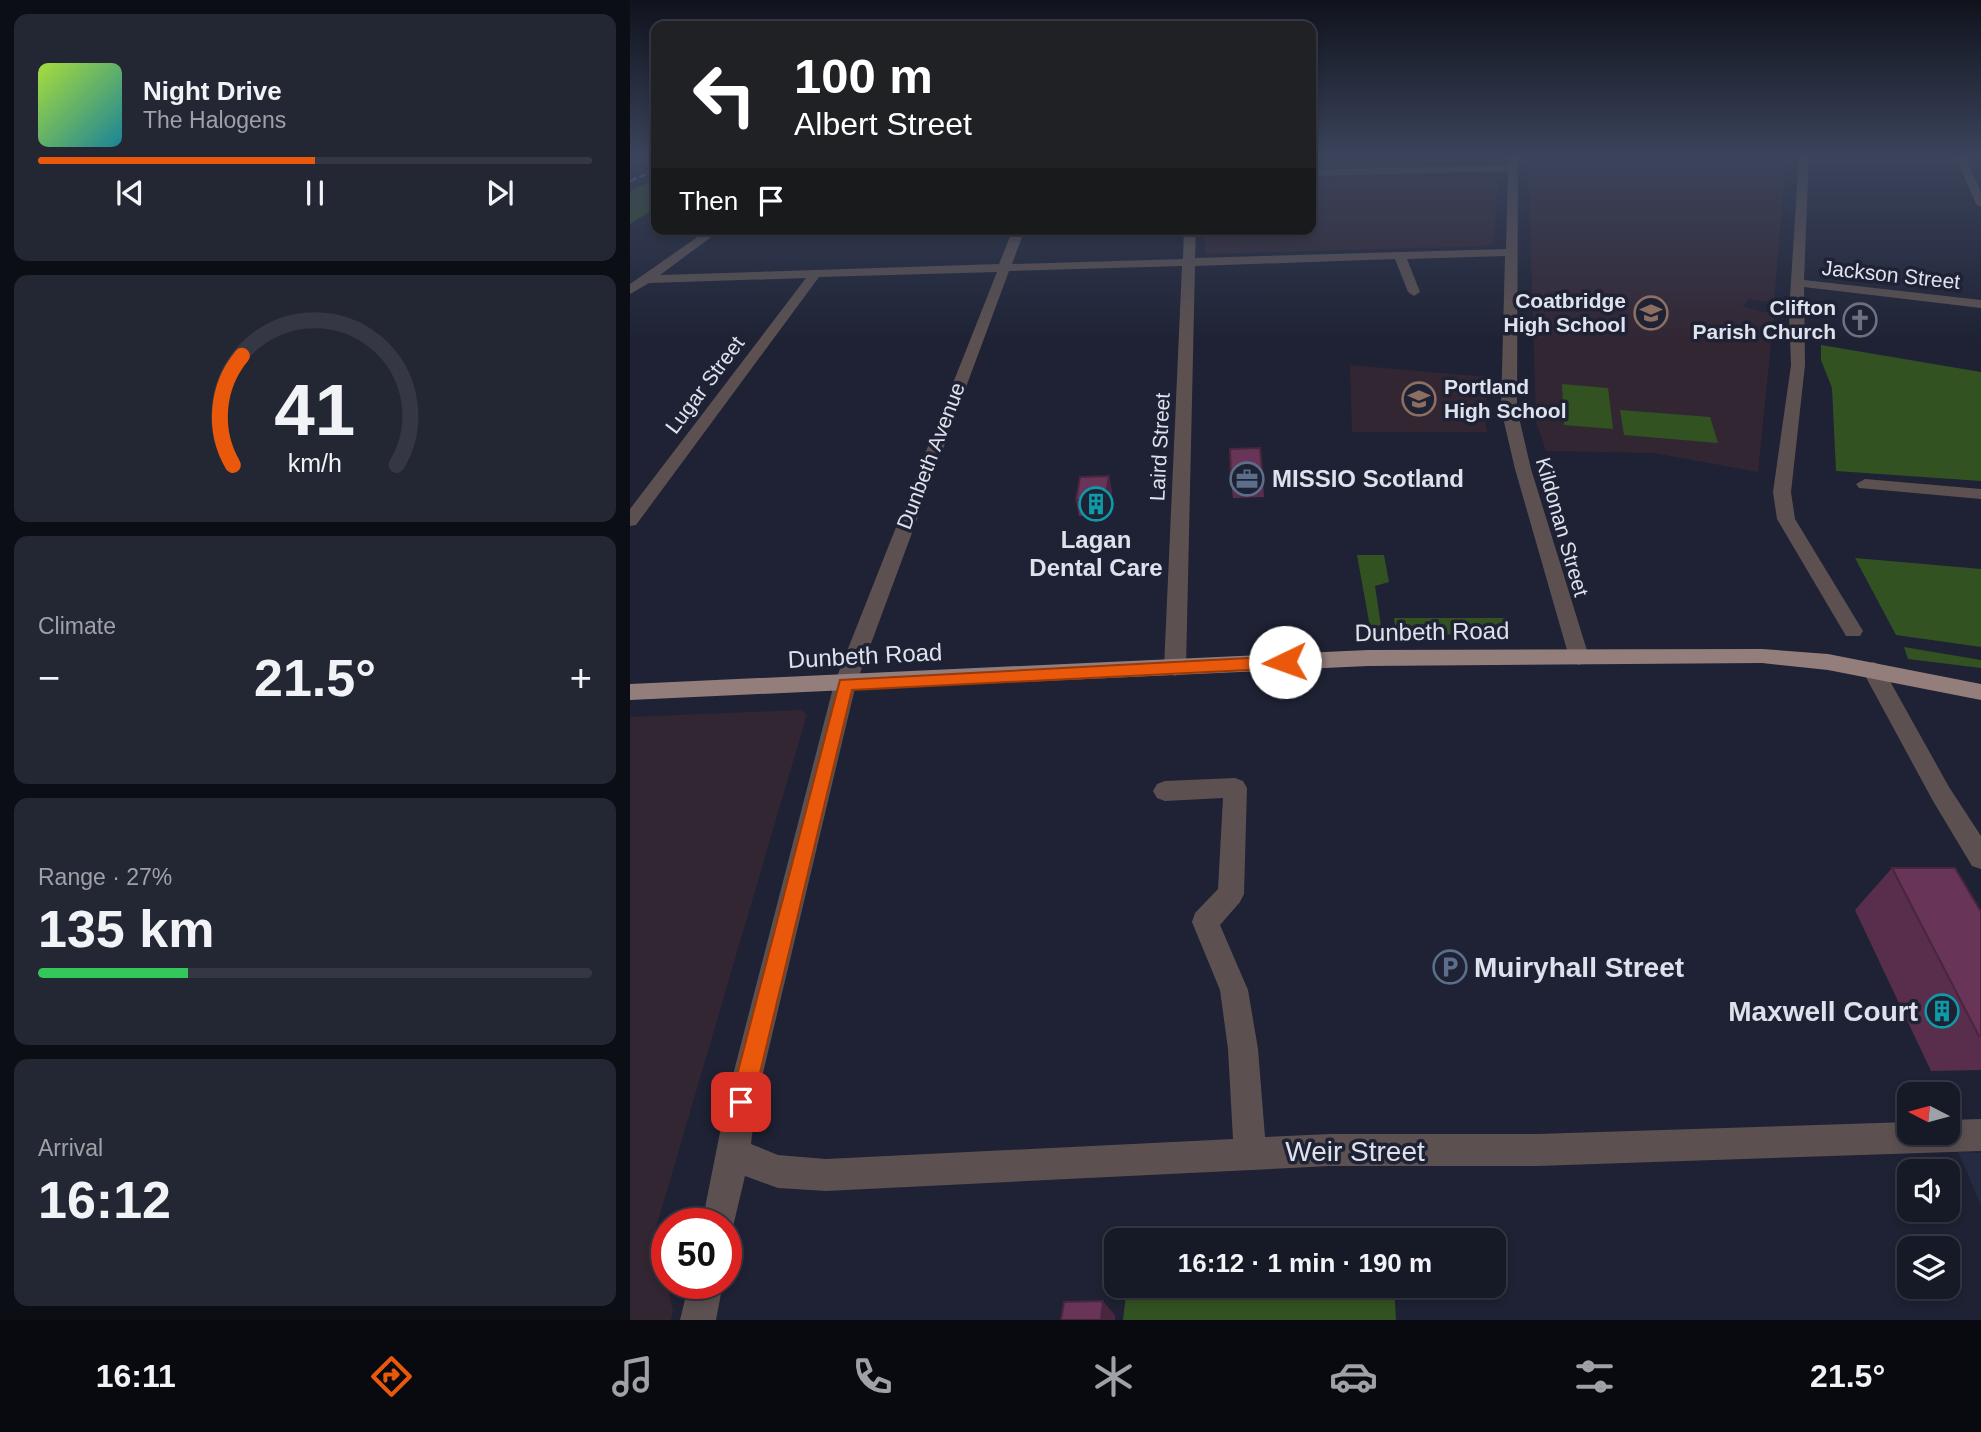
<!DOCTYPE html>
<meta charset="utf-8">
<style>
body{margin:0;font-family:Arial,sans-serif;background:#232733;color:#f1f3f6;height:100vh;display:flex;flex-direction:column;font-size:26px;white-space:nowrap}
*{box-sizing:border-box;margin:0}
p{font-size:23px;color:#9ea1a7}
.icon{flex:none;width:38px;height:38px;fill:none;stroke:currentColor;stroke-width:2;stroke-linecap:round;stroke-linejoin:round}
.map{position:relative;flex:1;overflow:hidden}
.details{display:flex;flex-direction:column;gap:14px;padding:14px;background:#0c0e15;width:630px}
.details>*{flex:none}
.top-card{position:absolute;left:21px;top:21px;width:665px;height:214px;border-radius:14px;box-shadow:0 4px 10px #0003,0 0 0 2px #353844;background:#202124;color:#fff;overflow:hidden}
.needle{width:46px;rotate:276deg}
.fabs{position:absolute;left:1267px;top:1082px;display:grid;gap:14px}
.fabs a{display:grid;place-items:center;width:63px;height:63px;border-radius:14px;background:#161a27;box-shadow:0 4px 10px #0003,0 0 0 2px #353844;font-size:35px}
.speed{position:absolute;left:21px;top:1208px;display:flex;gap:14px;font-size:35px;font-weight:700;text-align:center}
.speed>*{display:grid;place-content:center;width:91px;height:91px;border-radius:50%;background:#161a27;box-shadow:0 4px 10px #0003,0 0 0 2px #353844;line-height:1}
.speed .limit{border:10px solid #d22;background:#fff;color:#111}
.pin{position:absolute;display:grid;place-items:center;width:60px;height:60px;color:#fff;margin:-30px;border-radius:14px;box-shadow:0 4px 10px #0006}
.me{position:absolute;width:77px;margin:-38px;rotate:267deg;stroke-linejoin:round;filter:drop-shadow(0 0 5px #0008)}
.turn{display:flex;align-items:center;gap:24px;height:147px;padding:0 28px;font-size:32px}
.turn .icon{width:91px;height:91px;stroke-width:2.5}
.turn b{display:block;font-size:49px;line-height:60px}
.then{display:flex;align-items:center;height:66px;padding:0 28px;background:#0003;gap:14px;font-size:26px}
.big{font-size:52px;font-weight:700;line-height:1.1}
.details .card{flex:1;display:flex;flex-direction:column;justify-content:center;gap:10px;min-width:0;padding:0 24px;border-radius:14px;background:#232733}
.details .dial{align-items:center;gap:0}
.dial svg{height:182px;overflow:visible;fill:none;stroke:#353844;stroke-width:7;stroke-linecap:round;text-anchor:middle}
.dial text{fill:#f1f3f6;stroke:none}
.song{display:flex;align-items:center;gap:21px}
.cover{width:84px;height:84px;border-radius:10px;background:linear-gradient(135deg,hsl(80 70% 55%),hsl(190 70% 35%))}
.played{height:7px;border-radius:4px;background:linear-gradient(90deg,#ea580c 50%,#353844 50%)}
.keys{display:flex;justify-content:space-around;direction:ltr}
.heat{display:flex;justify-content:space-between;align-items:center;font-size:38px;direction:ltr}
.charge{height:10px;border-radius:5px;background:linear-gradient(90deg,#34c759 27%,#353844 0)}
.trip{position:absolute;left:474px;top:1228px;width:402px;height:70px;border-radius:14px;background:#161a27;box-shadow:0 4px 10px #0003,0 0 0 2px #353844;font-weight:700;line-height:70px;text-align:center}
.tabs{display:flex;height:112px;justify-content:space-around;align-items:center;background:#090a10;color:#9ea1a7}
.tabs .icon{width:49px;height:49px}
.tabs .current{color:#ea580c}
.tabs b{font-size:32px;color:#f1f3f6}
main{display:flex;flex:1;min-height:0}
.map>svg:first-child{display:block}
.built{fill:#252b42}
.education{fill:#322633}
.green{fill:#335222}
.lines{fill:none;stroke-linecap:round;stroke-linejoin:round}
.minor{fill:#5c5150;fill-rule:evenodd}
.major{fill:#947e7c;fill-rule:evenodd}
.rail{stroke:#777b8a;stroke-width:2.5;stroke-dasharray:7 3.5;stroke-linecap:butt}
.wall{fill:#592e4d}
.shaded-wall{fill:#49253e}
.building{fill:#683559;stroke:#49253e;stroke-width:2}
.route{fill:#ea580c;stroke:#983908;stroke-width:2}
.labels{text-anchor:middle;stroke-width:7;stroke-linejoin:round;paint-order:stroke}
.far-street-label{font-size:21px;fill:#dee2ed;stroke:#1e2234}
.far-poi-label{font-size:21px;font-weight:bold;fill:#dee2ed;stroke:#1e2234;text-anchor:end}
.poi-label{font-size:24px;font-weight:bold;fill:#dee2ed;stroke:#1e2234;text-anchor:start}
.street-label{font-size:24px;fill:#dee2ed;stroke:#1e2234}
.near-poi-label{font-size:28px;font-weight:bold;fill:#dee2ed;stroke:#1e2234;text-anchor:start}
.near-street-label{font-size:28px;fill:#dee2ed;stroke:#1e2234}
</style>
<main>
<section class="details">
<div class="card">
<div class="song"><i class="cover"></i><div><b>Night Drive</b><p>The Halogens</p></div></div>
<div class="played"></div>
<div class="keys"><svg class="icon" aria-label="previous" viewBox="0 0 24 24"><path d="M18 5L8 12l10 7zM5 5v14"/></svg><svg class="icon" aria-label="pause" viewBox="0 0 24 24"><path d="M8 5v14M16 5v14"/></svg><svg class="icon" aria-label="next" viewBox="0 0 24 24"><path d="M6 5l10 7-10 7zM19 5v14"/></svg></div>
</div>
<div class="card dial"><svg viewBox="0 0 100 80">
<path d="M14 69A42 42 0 1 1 86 69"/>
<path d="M14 69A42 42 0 0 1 18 21" stroke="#ea580c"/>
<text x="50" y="56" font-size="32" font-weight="700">41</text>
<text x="50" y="72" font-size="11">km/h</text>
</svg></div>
<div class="card"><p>Climate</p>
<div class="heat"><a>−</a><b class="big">21.5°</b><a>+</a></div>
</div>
<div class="card"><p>Range · 27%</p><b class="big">135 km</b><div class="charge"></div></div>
<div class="card"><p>Arrival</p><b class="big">16:12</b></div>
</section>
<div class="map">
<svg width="1351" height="1320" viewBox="0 0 1351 1320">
<rect width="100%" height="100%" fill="#1e2234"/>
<!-- built -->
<path class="built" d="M1328,1152L1351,1153V1205Z"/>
<!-- education -->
<path class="education" d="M681,156H867V163L863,165L682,170Z
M898,156H1156L1144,303L1118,299L1113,307L1144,314L1128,472L1024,453L916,451L906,422Z
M863,176L868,177L864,243L857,246L575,254V229H681V180Z
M720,365L858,377L855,420L857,432H722Z
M171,710L177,714L26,1228L43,1312L41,1320H0V717Z"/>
<!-- green -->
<path class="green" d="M26,179V208L0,224V191Z
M1191,345L1351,372V481L1206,471L1202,388L1191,360Z
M932,384L978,388L983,429L934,425Z
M990,410L1080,417L1088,443L994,435Z
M727,555H754L759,582L745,586L751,626L740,627Z
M1225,558L1351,569V647L1266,635Z
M764,618H877L873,635L766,634Z
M1274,647L1351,660V668L1278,659Z
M497,1286H764L766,1320H493Z"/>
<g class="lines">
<!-- minor -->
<path class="minor" d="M878,156H888L887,409L901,469L959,657L956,662L949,665L942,662L939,657L885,469L871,409L875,256L777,259L790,292L784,296L778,292L765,259L565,266L556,668L552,673L545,676L538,673L534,668L552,266L379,271L226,684L126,1102L121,1144L148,1155L196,1159L603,1139L598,1049L590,990L562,922L565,913L588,889L593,798L535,801L527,798L523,791L527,784L535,781L605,778L613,781L617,788L614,894L610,902L590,925L618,990L628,1049L635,1137L700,1134H907L1279,1122V1132H1318V1120L1351,1119V1151L907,1166H700L196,1191L148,1188L115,1176L101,1235L96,1237V1223H72L96,1102L204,684L367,272L189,277L6,525L0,526V509L176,278L19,283L0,294V284L79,229H92L30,275L369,264L383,229H395L382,264L553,259L554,229H566L565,258L876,249L878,171L681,176V170L878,165Z
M1169,156H1179L1174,280L1351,300V308L1174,287L1175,365L1161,492L1165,519L1233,631L1230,636H1216L1147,519L1143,492L1161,365L1159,312Z
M1325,156H1335L1351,192V207L1346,204Z
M1235,479L1351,489V499L1229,488L1226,484Z
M1243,662L1251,665L1319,787L1351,836V869L1342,866L1303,801L1232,670L1235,665Z
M59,1283H93L86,1320H50Z"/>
<!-- major -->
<path class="major" d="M1132,649L1198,654L1351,684V700L1198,670L1132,663L738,666L0,700V684L738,650Z"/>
<!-- rail -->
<path class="rail" d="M0,181L26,170"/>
</g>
<!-- wall -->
<path class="wall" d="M479,476L482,492L478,515L449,516L446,500Z
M633,481L634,497L603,498L601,483Z
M1262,868L1351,910V1070L1301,1071L1225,910Z"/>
<!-- shaded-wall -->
<path class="shaded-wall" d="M479,476L482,492L478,515L475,499Z
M473,1301L485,1315V1320H471Z"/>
<!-- building -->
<path class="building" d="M630,448L633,481L601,483L600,449Z
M479,476L475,499L446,500L450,477Z
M1262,868H1325L1350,910H1351V1036H1349Z
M473,1301L471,1320H431L434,1302Z"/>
<!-- sky -->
<linearGradient id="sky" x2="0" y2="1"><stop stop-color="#10131d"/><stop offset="0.46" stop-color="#3b445c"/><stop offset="1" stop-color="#3b445c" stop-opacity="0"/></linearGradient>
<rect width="1351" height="341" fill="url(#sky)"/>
<!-- route -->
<path class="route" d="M655,656L663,662L655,668L222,690L123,1102L120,1110L111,1114L103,1110L100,1102L210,680Z"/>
<!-- icons -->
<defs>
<symbol id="school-ring" viewBox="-11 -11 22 22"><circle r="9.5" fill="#1e2234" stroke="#8d6e63" stroke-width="1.5"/><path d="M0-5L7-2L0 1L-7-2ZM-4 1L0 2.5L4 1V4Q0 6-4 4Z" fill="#8d6e63"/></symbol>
<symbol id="church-ring" viewBox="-11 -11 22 22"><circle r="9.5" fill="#1e2234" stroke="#6b7280" stroke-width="1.5"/><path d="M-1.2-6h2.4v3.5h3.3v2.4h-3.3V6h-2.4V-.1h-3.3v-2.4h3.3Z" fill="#6b7280"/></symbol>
<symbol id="office-ring" viewBox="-11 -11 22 22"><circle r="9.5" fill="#1e2234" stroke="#5c6f8a" stroke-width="1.5"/><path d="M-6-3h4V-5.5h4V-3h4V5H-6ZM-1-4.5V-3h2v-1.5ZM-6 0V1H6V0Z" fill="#5c6f8a"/></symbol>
<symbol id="building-ring" viewBox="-11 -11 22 22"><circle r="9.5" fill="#1e2234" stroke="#0f9aa8" stroke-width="1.5"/><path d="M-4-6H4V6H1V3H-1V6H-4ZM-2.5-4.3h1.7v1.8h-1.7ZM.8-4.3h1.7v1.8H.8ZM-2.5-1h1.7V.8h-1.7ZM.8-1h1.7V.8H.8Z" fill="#0f9aa8"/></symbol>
<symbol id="parking-ring" viewBox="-11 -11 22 22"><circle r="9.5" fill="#1e2234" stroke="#5c6f8a" stroke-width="1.5"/><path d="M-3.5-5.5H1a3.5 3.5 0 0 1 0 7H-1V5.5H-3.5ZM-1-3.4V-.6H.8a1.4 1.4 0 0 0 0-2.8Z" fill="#5c6f8a"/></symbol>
</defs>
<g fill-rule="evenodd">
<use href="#school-ring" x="1002" y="294" width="38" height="38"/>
<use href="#church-ring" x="1211" y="301" width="38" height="38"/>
<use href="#school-ring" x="770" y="380" width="38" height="38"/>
<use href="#office-ring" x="598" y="460" width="38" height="38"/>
<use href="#building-ring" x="447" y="485" width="38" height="38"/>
<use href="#parking-ring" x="801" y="948" width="38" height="38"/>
<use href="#building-ring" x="1293" y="992" width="38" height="38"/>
</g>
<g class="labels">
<!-- far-street labels -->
<g class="far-street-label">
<text transform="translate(1261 275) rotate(6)" y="7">Jackson Street</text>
<text transform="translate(75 385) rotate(-53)" y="7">Lugar Street</text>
<text transform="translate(530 447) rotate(-87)" y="7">Laird Street</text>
<text transform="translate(301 456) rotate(-69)" y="7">Dunbeth Avenue</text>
<text transform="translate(932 527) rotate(74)" y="7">Kildonan Street</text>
</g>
<!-- far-poi labels -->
<g class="far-poi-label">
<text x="996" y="308">Coatbridge<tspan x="996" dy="24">High School</tspan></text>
<text x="1206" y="315">Clifton<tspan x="1206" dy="24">Parish Church</tspan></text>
<text x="814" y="394" text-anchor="start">Portland<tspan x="814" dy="24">High School</tspan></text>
</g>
<!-- poi labels -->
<g class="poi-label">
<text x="642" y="487">MISSIO Scotland</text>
<text x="466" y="548" text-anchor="middle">Lagan<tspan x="466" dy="28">Dental Care</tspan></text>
</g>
<!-- street labels -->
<g class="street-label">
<text transform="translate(802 632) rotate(-1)" y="8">Dunbeth Road</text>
<text transform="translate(235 656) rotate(-3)" y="8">Dunbeth Road</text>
</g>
<!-- near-poi labels -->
<g class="near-poi-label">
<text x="844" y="977">Muiryhall Street</text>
<text x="1288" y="1021" text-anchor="end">Maxwell Court</text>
</g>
<!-- near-street labels -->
<g class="near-street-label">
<text x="725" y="1161">Weir Street</text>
</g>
</g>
</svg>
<div class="fabs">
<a><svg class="needle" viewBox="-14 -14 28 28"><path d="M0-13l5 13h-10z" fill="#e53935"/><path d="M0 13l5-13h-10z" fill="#9ea1a7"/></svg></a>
<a><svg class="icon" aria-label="sound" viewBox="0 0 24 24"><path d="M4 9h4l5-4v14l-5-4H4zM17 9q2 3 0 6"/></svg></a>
<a><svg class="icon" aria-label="layers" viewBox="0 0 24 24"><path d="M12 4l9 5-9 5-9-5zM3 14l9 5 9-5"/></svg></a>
</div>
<div class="speed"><div class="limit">50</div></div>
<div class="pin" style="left:111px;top:1102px;background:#d93025"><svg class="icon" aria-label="arrive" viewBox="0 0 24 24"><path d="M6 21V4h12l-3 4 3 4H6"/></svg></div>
<svg class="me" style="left:655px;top:662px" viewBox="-20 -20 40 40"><circle r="19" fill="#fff"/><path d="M0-13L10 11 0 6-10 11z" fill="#ea580c"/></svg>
<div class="trip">16:12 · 1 min · 190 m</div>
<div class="top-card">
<div class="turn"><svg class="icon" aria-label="left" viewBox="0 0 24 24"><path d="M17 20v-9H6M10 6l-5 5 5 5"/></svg><div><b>100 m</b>Albert Street</div></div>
<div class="then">Then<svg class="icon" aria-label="arrive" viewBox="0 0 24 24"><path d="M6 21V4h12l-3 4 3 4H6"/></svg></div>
</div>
</div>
</main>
<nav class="tabs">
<b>16:11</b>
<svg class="icon current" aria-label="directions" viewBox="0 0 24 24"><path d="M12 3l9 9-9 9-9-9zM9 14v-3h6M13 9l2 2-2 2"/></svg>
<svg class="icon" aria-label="music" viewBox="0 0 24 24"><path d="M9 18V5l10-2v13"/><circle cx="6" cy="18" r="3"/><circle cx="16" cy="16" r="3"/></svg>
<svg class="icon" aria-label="phone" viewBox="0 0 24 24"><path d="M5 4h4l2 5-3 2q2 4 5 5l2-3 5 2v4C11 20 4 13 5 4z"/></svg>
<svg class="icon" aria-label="climate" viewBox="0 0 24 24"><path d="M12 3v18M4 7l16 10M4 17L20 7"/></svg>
<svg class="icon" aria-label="car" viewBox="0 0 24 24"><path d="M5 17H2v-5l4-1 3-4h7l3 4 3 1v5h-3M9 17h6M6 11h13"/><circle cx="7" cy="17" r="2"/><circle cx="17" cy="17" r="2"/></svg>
<svg class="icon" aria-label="filters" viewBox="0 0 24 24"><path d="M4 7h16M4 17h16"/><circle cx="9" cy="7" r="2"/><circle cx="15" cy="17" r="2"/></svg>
<b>21.5°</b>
</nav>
